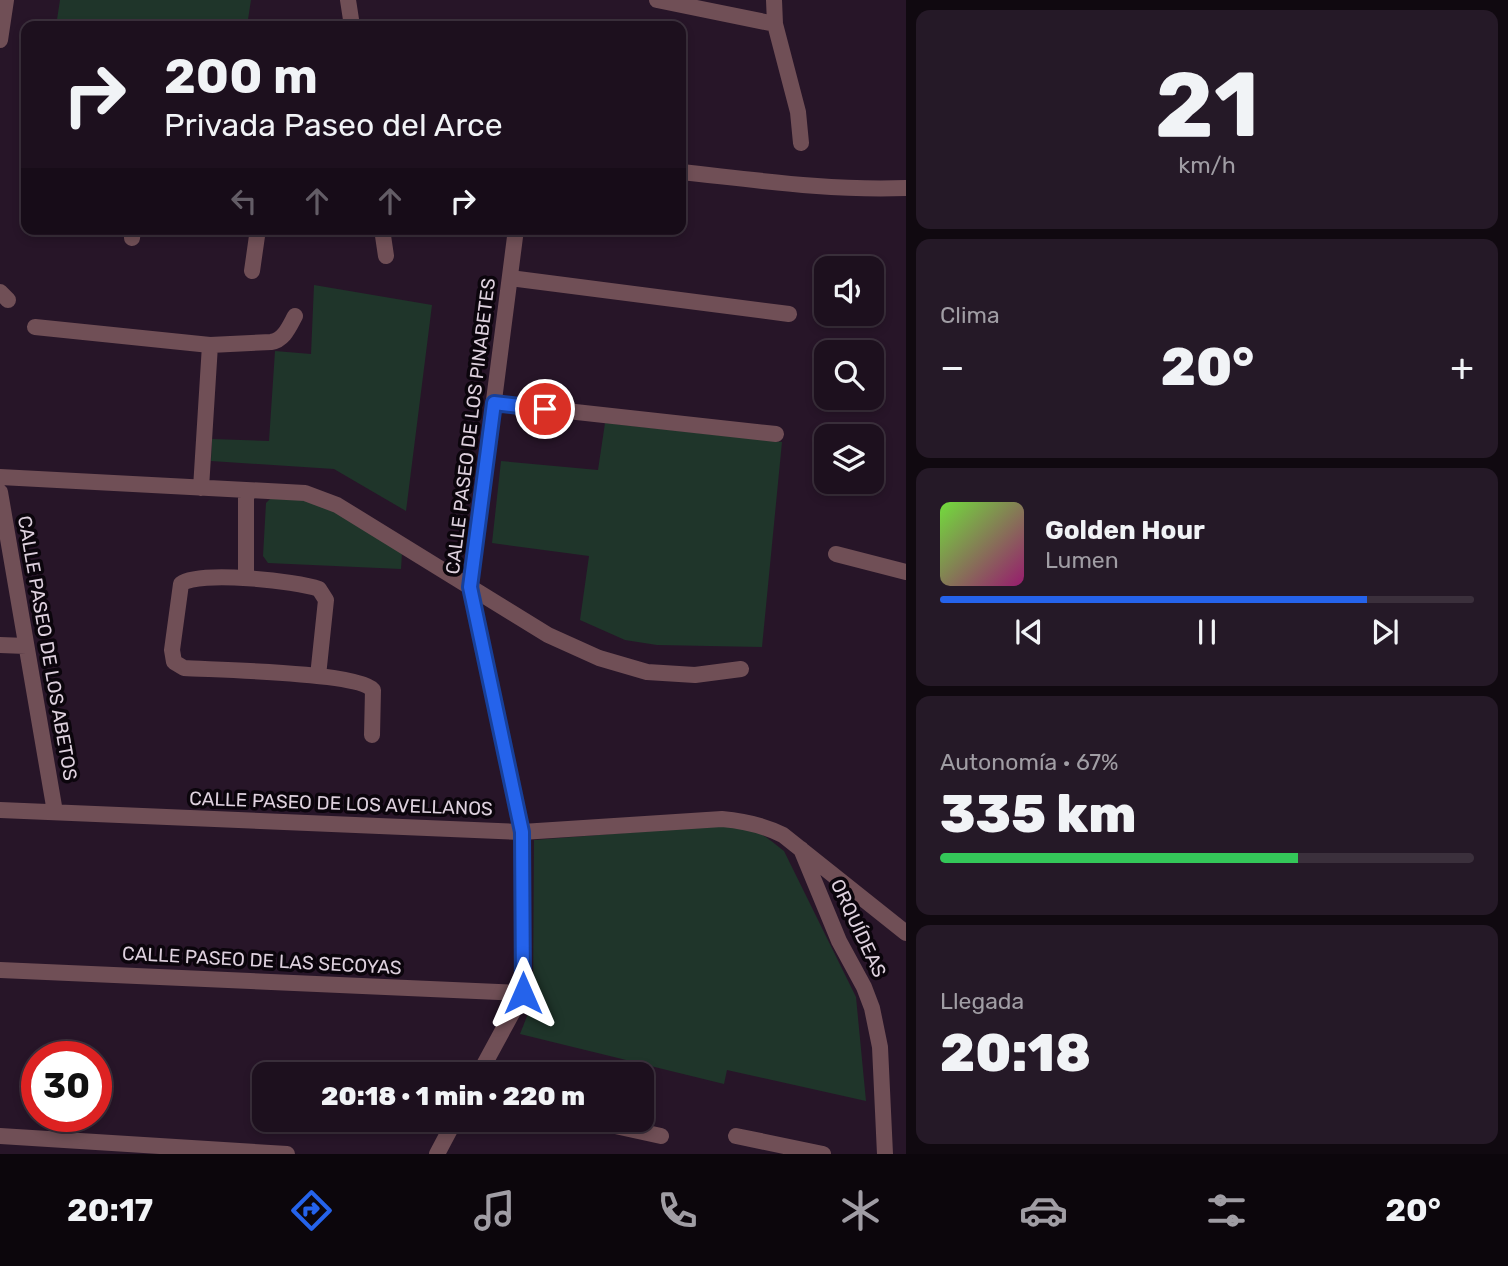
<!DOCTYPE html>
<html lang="es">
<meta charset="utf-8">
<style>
body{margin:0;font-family:Rubik,sans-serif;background:#251927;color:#f1f3f6;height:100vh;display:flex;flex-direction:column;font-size:26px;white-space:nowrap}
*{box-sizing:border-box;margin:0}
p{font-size:23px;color:#a09da4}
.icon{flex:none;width:38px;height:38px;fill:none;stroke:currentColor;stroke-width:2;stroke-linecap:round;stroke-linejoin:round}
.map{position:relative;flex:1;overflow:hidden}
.details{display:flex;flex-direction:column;gap:10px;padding:10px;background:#100910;width:602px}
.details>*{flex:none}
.banner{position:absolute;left:21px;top:21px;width:665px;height:214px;border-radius:14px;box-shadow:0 4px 10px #0003,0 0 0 2px #3b303c;background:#1d101e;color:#f1f3f6;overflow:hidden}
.buttons{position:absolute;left:814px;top:256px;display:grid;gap:14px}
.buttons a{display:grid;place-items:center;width:70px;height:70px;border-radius:14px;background:#1d101e;box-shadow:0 4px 10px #0003,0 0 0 2px #3b303c;font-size:35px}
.speed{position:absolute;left:21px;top:1041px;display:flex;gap:14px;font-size:35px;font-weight:700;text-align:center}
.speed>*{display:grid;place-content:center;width:91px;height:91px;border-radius:50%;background:#1d101e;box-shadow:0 4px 10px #0003,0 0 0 2px #3b303c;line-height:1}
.speed .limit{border:10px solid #d22;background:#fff;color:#111}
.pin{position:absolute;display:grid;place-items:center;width:60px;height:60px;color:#fff;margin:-30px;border:4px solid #fff;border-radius:50%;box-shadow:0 2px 7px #0007}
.me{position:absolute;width:77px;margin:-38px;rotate:0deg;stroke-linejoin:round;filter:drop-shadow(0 0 5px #0008)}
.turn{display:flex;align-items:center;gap:24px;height:147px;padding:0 28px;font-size:32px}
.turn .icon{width:91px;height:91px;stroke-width:2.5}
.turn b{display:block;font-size:49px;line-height:60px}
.lanes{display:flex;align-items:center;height:66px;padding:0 28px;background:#0003;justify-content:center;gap:35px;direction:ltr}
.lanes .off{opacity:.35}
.big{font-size:52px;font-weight:800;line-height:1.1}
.details .tile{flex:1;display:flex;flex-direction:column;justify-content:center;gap:10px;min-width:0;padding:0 24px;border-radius:14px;background:#251927}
.details .dial{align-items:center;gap:0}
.dial b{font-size:91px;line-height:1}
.song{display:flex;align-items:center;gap:21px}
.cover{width:84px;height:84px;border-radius:10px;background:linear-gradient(135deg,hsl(100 70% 55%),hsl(320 70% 35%))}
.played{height:7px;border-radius:4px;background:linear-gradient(90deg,#2563eb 80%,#3b303c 80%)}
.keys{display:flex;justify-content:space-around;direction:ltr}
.heat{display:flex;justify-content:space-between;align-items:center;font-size:38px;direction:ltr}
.charge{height:10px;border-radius:5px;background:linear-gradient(90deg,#34c759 67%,#3b303c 0)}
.trip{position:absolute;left:252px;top:1062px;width:402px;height:70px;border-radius:14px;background:#1d101e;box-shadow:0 4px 10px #0003,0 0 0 2px #3b303c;font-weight:800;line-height:70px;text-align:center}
.tabs{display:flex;height:112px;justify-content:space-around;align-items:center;background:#0c060c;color:#a09da4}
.tabs .icon{width:49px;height:49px}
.tabs .active{color:#2563eb}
.tabs b{font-size:32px;color:#f1f3f6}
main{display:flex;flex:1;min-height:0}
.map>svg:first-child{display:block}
.green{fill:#1f352a}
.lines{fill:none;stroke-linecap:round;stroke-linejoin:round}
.street{stroke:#704f56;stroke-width:16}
.route-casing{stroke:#184099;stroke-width:18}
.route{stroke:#2563eb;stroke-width:12}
.labels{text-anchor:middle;stroke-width:7;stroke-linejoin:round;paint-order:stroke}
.street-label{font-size:19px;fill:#ded1de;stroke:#0b050c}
</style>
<main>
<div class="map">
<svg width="906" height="1154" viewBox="0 0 906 1154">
<rect width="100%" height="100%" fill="#271528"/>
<!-- green -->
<path class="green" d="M60,0H251L247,26H56Z
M314,285L432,305L406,511L334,469L211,461L212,439L269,441L275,351L311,354Z
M605,423L782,442L762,647L657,645L625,640L580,620L589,556L492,543L501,461L598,470Z
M272,497L319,502L402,553L401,569L268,563L263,556L266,503Z
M727,825C755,828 762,833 784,851L856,997L866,1101L727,1070L724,1084L520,1034L533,1001L534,840Z"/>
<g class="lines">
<!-- street -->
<path class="street" d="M348,0L352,26
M657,0L775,24
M774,0L775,24L798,112L801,143
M0,40L6,0
M681,172C756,180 831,191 906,188
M382,229L386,256
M132,238L133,229
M252,271L258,229
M510,278L789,314
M0,292L8,300
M35,327L210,345L271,342C284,340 289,327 295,316
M494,403L776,434
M0,477L305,493L337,505L548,635L599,658L647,672L695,675L741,669
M201,488L210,345
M0,492L55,812
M836,554L906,572
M246,578V490
M0,645L26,646
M318,676L326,600L319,589C297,581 198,570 181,584L172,650L174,662L184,668C215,670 358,672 373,690L372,735
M0,810L522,832L722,819C745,821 763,825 783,835L906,933
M801,849L839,941L864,987L872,1008L880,1047L885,1154
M0,970L523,993
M479,1074L523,993L522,832L470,587L516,229
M588,1120L661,1136
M0,1136L287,1154
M736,1136L823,1154
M437,1154L455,1120"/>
</g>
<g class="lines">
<defs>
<path id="route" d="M523,993L522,832L470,587L494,403L545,409"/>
</defs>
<!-- route casing -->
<use href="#route" class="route-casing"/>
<!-- route -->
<use href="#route" class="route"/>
</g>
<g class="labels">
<!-- street labels -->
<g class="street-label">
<text transform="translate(470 426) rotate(-83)" y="7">CALLE PASEO DE LOS PINABETES</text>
<text transform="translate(48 648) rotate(80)" y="7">CALLE PASEO DE LOS ABETOS</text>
<text transform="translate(341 803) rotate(2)" y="7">CALLE PASEO DE LOS AVELLANOS</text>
<text transform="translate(859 928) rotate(65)" y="7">ORQUÍDEAS</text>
<text transform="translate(262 960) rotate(3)" y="7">CALLE PASEO DE LAS SECOYAS</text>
</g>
</g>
</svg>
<div class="buttons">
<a><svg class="icon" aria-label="sound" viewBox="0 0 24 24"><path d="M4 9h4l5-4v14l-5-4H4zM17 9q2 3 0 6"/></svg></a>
<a><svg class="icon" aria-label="search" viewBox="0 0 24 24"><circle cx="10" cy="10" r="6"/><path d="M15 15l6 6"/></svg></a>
<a><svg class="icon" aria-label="layers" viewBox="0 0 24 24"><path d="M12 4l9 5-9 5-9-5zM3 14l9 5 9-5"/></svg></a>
</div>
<div class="speed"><div class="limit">30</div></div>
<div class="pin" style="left:545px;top:409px;background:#d93025"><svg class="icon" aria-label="arrive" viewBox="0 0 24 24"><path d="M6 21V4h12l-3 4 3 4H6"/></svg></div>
<svg class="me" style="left:523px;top:993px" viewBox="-20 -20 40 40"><path d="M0-17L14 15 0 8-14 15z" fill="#2563eb" stroke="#fff" stroke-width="4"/></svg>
<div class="trip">20:18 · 1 min · 220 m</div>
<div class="banner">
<div class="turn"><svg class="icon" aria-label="right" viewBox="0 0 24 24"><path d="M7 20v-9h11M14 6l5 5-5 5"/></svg><div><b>200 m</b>Privada Paseo del Arce</div></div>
<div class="lanes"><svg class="icon off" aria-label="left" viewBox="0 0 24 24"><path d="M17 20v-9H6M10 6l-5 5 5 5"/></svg><svg class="icon off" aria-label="ahead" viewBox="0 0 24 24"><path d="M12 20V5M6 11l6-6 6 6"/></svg><svg class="icon off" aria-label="ahead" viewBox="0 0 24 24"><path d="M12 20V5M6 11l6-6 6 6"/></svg><svg class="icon" aria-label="right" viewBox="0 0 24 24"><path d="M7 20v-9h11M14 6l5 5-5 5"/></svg></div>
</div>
</div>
<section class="details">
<div class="tile dial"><b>21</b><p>km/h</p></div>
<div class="tile"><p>Clima</p>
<div class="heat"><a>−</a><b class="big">20°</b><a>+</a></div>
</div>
<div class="tile">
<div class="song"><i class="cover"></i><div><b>Golden Hour</b><p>Lumen</p></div></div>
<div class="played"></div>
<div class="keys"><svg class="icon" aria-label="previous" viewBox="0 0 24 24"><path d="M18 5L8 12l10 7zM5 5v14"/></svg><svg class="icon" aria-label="pause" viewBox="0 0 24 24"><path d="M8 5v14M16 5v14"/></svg><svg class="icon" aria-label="next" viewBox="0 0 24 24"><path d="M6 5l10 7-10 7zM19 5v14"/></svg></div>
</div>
<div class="tile"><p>Autonomía · 67%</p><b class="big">335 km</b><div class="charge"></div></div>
<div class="tile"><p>Llegada</p><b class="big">20:18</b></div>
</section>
</main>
<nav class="tabs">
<b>20:17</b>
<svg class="icon active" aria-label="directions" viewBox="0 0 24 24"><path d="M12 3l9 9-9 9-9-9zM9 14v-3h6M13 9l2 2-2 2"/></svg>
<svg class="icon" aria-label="music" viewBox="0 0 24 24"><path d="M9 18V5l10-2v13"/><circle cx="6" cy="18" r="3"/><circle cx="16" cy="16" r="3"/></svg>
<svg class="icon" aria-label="phone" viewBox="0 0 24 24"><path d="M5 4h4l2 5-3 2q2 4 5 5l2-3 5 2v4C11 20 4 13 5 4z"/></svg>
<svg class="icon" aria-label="climate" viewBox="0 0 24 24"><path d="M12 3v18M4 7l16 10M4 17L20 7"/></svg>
<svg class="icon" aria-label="car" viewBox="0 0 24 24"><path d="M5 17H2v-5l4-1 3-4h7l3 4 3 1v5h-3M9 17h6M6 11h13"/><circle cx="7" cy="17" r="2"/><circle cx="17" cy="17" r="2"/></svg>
<svg class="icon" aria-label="filters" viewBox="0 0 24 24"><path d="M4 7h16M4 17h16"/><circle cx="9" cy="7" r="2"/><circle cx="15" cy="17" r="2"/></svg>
<b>20°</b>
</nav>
